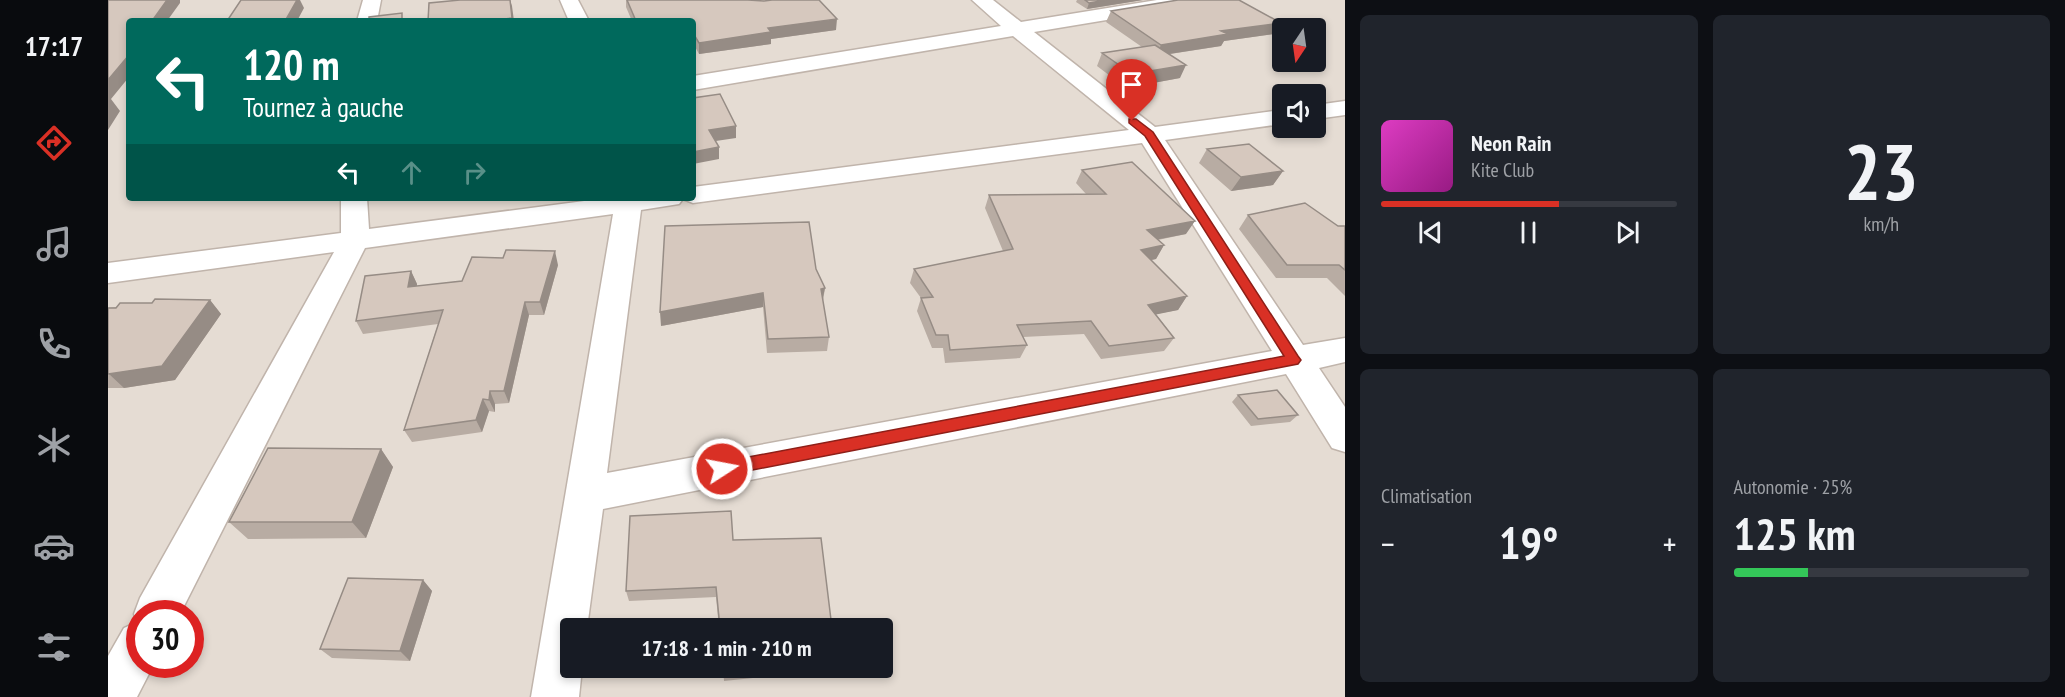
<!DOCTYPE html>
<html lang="fr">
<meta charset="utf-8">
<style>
body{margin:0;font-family:"PT Sans Narrow",sans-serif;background:#20242c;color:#f1f3f6;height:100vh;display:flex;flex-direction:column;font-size:22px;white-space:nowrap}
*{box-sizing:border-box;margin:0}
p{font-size:20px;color:#9ea1a6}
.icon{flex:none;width:33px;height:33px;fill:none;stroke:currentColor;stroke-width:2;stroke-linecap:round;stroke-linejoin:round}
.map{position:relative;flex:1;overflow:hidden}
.panel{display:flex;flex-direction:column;gap:15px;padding:15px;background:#0d0f14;width:720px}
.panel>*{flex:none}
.hud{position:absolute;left:18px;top:18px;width:570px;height:183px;border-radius:6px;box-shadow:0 3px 9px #0003;background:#00695c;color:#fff;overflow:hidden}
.needle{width:39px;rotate:193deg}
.tools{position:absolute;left:1164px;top:18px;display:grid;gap:12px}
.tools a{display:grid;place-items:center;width:54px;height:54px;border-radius:6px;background:#171b24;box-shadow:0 3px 9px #0003;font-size:30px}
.speed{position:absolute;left:18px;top:600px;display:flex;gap:12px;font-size:30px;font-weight:700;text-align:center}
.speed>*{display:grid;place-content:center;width:78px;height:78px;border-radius:50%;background:#171b24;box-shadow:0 3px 9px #0003;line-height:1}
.speed .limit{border:9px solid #d22;background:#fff;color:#111}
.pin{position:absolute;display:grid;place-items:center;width:51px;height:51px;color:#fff;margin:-62px -26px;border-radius:50% 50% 50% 0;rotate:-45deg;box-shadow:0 0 6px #0007}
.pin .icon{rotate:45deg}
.me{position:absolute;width:66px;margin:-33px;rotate:79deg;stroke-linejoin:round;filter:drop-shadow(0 0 4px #0008)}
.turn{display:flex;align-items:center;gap:21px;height:126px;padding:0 18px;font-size:27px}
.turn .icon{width:78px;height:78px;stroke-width:2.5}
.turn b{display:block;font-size:42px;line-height:51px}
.lanes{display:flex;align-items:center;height:57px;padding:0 18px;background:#0003;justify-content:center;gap:30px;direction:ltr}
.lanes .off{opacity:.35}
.big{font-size:45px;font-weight:700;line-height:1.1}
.panel .tile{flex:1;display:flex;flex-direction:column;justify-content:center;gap:9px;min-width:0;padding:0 21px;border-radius:9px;background:#20242c}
.panel .dial{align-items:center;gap:0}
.dial b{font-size:78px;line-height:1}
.song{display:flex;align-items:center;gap:18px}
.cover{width:72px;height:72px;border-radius:9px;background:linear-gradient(135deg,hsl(310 70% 55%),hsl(310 70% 35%))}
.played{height:6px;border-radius:3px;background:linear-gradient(90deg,#d93025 60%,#363941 60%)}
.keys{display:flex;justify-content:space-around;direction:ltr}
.heat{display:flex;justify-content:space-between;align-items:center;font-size:33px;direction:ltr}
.charge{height:9px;border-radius:4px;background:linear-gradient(90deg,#34c759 25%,#363941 0)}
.panel .tiles{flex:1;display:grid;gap:15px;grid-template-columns:repeat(2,1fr)}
.trip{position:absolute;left:452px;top:618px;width:333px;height:60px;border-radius:6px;background:#171b24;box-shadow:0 3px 9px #0003;font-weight:700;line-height:60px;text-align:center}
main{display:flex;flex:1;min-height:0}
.menu{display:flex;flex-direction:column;width:108px;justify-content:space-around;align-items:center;background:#090b0e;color:#9ea1a6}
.menu .icon{width:42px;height:42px}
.menu .on{color:#d93025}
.menu b{font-size:27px;color:#f1f3f6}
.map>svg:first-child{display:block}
.residential{fill:#e5dcd3;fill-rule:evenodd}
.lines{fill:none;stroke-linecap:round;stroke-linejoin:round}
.minor-casing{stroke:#c0b4ab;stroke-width:3}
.minor{fill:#fff;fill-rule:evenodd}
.wall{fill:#b8aca3}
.shaded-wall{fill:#968c85}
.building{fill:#d6c8be;stroke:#968c85;stroke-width:1.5}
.route{fill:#d93025;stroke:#8d1f18;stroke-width:1.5}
</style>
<main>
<nav class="menu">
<b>17:17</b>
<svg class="icon on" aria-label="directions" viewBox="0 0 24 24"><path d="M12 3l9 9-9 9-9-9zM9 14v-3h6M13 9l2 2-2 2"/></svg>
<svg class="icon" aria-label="music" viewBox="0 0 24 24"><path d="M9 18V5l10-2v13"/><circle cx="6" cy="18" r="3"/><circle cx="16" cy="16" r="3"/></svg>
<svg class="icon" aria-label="phone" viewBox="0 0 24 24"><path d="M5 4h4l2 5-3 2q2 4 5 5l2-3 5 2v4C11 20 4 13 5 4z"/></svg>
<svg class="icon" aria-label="climate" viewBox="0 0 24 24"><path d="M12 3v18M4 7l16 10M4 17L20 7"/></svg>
<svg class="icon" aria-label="car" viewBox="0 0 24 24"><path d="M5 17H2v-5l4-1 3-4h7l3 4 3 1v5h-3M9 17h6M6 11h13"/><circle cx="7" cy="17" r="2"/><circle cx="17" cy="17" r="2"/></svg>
<svg class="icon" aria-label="filters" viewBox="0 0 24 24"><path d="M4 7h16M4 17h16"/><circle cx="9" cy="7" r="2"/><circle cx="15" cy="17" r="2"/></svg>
</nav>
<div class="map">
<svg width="1237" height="697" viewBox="0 0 1237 697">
<rect width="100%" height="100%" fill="#f2ebe5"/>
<!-- residential -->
<path class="residential" d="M0,0H1237V697H0ZM21,21H585V198H21ZM1174,28H1208V62H1174ZM1174,94H1208V128H1174ZM32,614H82V664H32ZM462,628H774V668H462Z"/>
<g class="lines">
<defs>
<path id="minor" d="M255,0H273L269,21H249Z
M452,0H470L481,21H461Z
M864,0H885L913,22L1049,0H1092L1090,4L1083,6L926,32L1047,127L1174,110V124L1057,140L1195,345L1237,338V362L1211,368L1237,407V452L1224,448L1178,374L495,509L479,628H462V668H474L471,697H423L505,214L257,248L72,614H32V664H46L29,697H0V656L16,628L29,622L26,614L32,598L226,252L0,283V263L233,233V198H259L261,229L499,198H585V187L1021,130L905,36L585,90V76L893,26ZM1034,143L1164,351L499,473L533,210L571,204L575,199L585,203Z
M1237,101V115L1208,119V105Z"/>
</defs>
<!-- minor casing -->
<use href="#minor" class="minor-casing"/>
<!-- minor -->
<use href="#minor" class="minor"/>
</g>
<!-- wall -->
<path class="wall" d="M518,0H640L728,30L663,39V44L591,54L585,43V21H524L518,7Z
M969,0H1035L979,9L968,2Z
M1003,11L1173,23L1166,34L1116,41L1113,46L1062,54L1072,78L1018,88L989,66L994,53L1034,47L998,22Z
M1099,149L1175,171L1165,185L1123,191L1091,163Z
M974,170L1078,234L1050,240L1056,245L1048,259L1042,260L1079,296L1070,310L1048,314L1066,338L1056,351L993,359L976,334L915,337L919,345L912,358L837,363L835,348H824L809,311L813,298L802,283L806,269L895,251L877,208L881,195L978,194L968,183Z
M1140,215L1230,226H1237V296L1219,278H1168L1131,229Z
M450,265L436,315H421L401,403L387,404V412L381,411L374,432L304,442L296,430L330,324L255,334L248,321L303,271L309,284V286L354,281Z
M708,269L717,288L715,301L721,337L719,351L659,353L655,307L553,326Z
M102,300L113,314L67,380L16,388H0V308L44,303Z
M1130,395L1190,415L1182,422L1143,426L1124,402Z
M273,449L285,467L258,538L140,539L121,522Z
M625,540L724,628H611L608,597L521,601L518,591Z
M315,580L324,591L302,661L224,658L212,649Z
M615,668H646L645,678L616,681Z"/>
<!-- shaded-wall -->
<path class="shaded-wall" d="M59,0H72V3L59,21H44Z
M189,0H192L196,8L189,21H177Z
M402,0L404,6L406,21H383Z
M998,0H1035L979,9L981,3Z
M729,19L728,30L663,39V44L591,54V43L660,28Z
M1173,23L1166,34L1116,41L1113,46L1048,56L1053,45L1113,31Z
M21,55V77L3,99L12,111L0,130V80Z
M1078,65L1072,78L1018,88L1024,74Z
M628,126V138L601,142V130Z
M611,147V159L585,164V152Z
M1175,171L1165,185L1123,191L1133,177Z
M1087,221L1078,234L1031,243L1039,230Z
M1056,245L1048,259L1025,264L1033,250Z
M447,251L450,265L436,315L432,302Z
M303,271L309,284L307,301L300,287Z
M717,288L714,302L713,289Z
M655,293V307L553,326L552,312Z
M1079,296L1070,310L1031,318L1040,305Z
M102,300L113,314L67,380L16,388L1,374Z
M417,302L421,315L401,403L396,391Z
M382,391L387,404V412L381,400Z
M375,399L381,411L374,432L368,420Z
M273,449L285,467L258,538L244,522Z
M315,580L324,591L302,661L292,651Z"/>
<!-- building -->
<path class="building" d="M0,0H59L44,21H21V55L0,80Z
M133,0H189L177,21H119Z
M352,0H402L404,18L383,21H320L321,3Z
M519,0H640L656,1L664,0H711L729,19L660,28L663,32L591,43L585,33V21H528Z
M977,0H998L981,3Z
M1070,0H1131L1173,23L1113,31L1120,34L1053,45L1003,11Z
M294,13V21H261V17Z
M1047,45L1078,65L1024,74L994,53Z
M612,94L628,126L601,130L611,147L585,152V98Z
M1141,144L1175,171L1133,177L1099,149Z
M1024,162L1087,221L1039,230L1056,245L1033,250L1079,296L1040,305L1066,338L1001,346L983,321L909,325L919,345L842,350L840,335H828L813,298L825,297L806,269L905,249L881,195L998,194L974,170Z
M1197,203L1230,226H1237V270L1231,265H1179L1140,215Z
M701,222L708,269L717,288L713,289L721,337L660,339L655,293L552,312L557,226Z
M398,250L447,251L432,302H417L396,391H382L381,400L375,399L368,420L296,430L335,310L248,321L257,276L303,271L300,287L354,281L364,257L395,258Z
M47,299L102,300L54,366L0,374V308H8L12,303H44Z
M1169,390L1190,415L1150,419L1130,395Z
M160,448L273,449L244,522H121Z
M623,511L625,540L713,538L724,628H612L608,587L518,591L522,516Z
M240,578L315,580L292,651L212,649Z
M616,668H646V669L616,672Z"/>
<!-- route -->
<path class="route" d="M1021,119H1028L1045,132L1190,356L1193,360L1190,364L614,476L609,474L607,469L609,464L614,462L1176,356L1037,136L1021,123Z"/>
</svg>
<div class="tools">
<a><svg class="needle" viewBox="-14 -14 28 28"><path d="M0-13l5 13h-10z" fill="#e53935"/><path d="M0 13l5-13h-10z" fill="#9ea1a6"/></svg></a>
<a><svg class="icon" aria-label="sound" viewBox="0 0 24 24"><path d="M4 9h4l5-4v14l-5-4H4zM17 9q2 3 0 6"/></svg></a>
</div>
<div class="speed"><div class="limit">30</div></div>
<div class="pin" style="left:1024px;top:121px;background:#d93025"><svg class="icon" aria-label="arrive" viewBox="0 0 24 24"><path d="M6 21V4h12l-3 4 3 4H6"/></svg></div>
<svg class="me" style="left:614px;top:469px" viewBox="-20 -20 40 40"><circle r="17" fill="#d93025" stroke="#fff" stroke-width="3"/><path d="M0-11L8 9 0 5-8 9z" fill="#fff"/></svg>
<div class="trip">17:18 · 1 min · 210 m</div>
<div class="hud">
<div class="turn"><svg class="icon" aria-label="left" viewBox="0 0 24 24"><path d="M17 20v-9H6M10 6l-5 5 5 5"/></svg><div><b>120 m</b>Tournez à gauche</div></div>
<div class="lanes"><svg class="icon" aria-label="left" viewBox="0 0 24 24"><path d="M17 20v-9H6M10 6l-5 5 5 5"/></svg><svg class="icon off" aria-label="ahead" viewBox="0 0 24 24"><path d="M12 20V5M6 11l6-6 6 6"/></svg><svg class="icon off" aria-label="right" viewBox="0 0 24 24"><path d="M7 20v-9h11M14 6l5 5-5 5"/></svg></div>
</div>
</div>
<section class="panel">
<div class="tiles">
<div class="tile">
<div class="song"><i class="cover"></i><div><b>Neon Rain</b><p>Kite Club</p></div></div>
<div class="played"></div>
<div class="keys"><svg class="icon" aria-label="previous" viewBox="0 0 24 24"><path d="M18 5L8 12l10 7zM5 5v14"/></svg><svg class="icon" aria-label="pause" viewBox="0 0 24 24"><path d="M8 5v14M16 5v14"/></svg><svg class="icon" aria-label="next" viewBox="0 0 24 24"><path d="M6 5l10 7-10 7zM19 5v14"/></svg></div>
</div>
<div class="tile dial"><b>23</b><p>km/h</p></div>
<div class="tile"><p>Climatisation</p>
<div class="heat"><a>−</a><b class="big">19°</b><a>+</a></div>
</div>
<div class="tile"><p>Autonomie · 25%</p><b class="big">125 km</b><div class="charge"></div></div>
</div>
</section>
</main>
